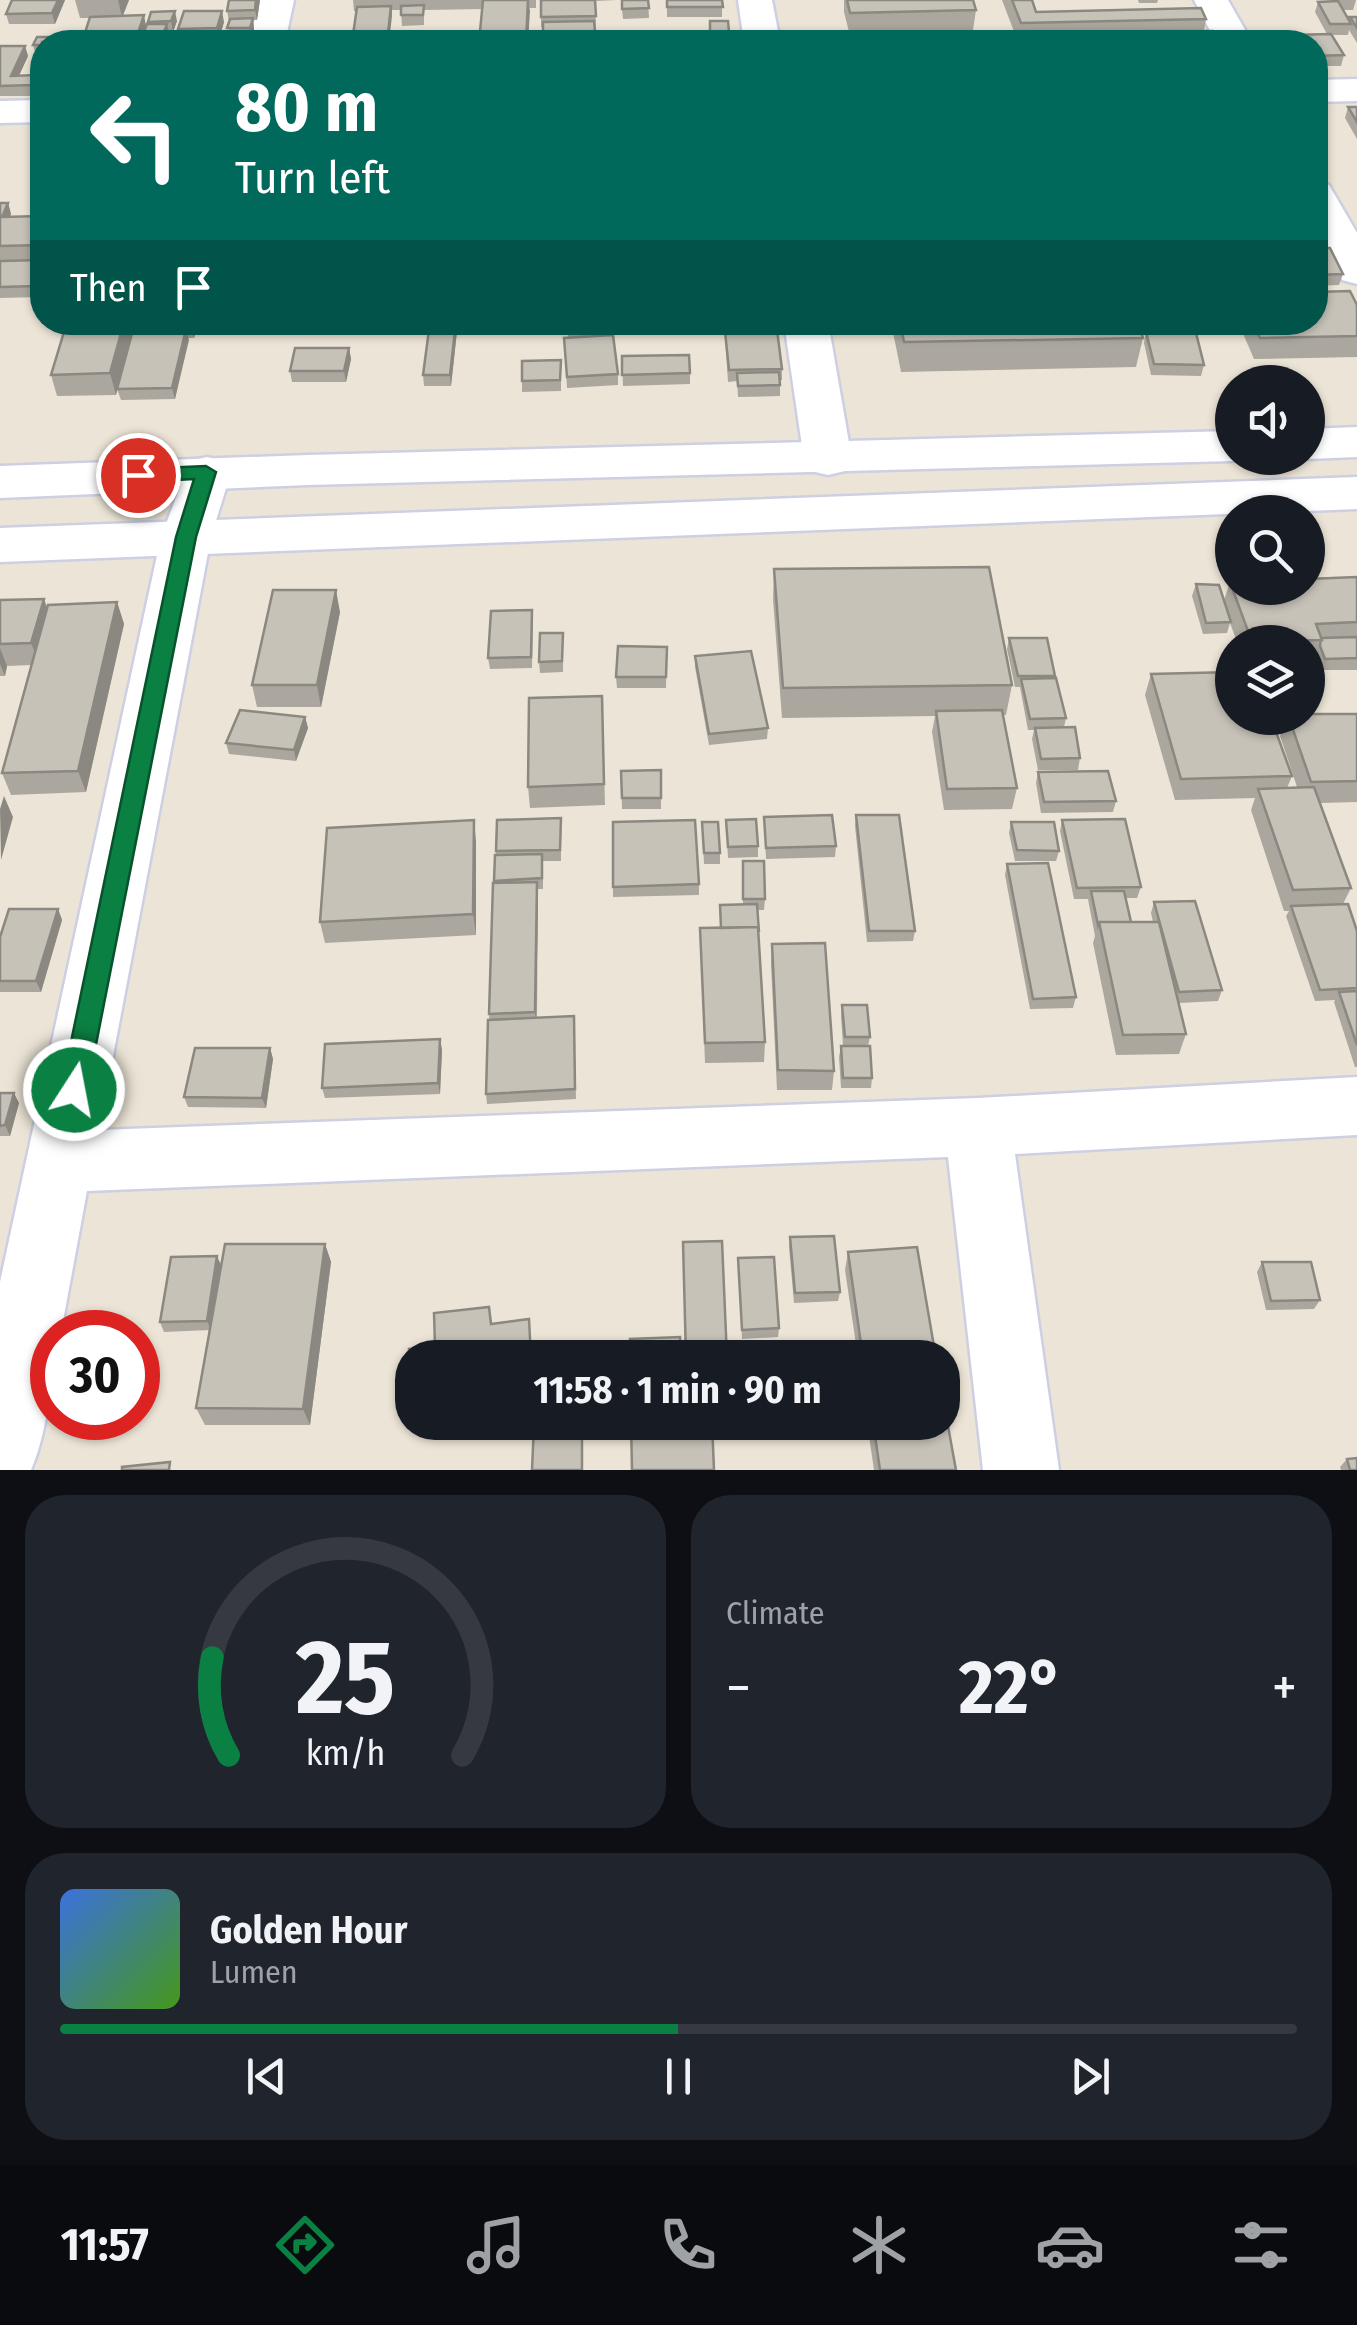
<!DOCTYPE html>
<meta charset="utf-8">
<style>
body{margin:0;font-family:"Fira Sans Condensed",sans-serif;background:#20242c;color:#f1f3f6;height:100vh;display:flex;flex-direction:column;font-size:38px;white-space:nowrap}
*{box-sizing:border-box;margin:0}
p{font-size:32px;color:#9ea1a6}
.icon{flex:none;width:55px;height:55px;fill:none;stroke:currentColor;stroke-width:2;stroke-linecap:round;stroke-linejoin:round}
.map{position:relative;height:1470px;overflow:hidden}
.sheet{display:flex;flex-direction:column;gap:25px;padding:25px;background:#0d0f14;flex:1}
.sheet>*{flex:none}
.top-card{position:absolute;left:30px;top:30px;width:1298px;height:305px;border-radius:40px;box-shadow:0 2px 8px #0004;background:#00695c;color:#fff;overflow:hidden}
.fabs{position:absolute;left:1215px;top:365px;display:grid;gap:20px}
.fabs a{display:grid;place-items:center;width:110px;height:110px;border-radius:50%;background:#171b24;box-shadow:0 2px 8px #0004;font-size:50px}
.speed{position:absolute;left:30px;top:1310px;display:flex;gap:20px;font-size:50px;font-weight:700;text-align:center}
.speed>*{display:grid;place-content:center;width:130px;height:130px;border-radius:50%;background:#171b24;box-shadow:0 2px 8px #0004;line-height:1}
.speed .limit{border:15px solid #d22;background:#fff;color:#111}
.pin{position:absolute;display:grid;place-items:center;width:85px;height:85px;color:#fff;margin:-42px;border:5px solid #fff;border-radius:50%;box-shadow:0 2px 10px #0007}
.me{position:absolute;width:110px;margin:-55px;rotate:11deg;stroke-linejoin:round;filter:drop-shadow(0 0 8px #0008)}
.turn{display:flex;align-items:center;gap:35px;height:210px;padding:0 40px;font-size:45px}
.turn .icon{width:130px;height:130px;stroke-width:2.5}
.turn b{display:block;font-size:70px;line-height:85px}
.then{display:flex;align-items:center;height:95px;padding:0 40px;background:#0003;gap:20px;font-size:38px}
.big{font-size:75px;font-weight:700;line-height:1.1}
.sheet .card{flex:1;display:flex;flex-direction:column;justify-content:center;gap:15px;min-width:0;padding:0 35px;border-radius:40px;background:#20242c}
.sheet .dial{align-items:center;gap:0}
.dial svg{height:260px;overflow:visible;fill:none;stroke:#363941;stroke-width:7;stroke-linecap:round;text-anchor:middle}
.dial text{fill:#f1f3f6;stroke:none}
.song{display:flex;align-items:center;gap:30px}
.cover{width:120px;height:120px;border-radius:15px;background:linear-gradient(135deg,hsl(220 70% 55%),hsl(100 70% 35%))}
.played{height:10px;border-radius:5px;background:linear-gradient(90deg,#0b8043 50%,#363941 50%)}
.keys{display:flex;justify-content:space-around;direction:ltr}
.heat{display:flex;justify-content:space-between;align-items:center;font-size:55px;direction:ltr}
.sheet .tiles{flex:1;display:grid;gap:25px;grid-template-columns:1fr 1fr}
.card:last-child{grid-column:span 2}
.trip{position:absolute;left:395px;top:1340px;width:565px;height:100px;border-radius:40px;background:#171b24;box-shadow:0 2px 8px #0004;font-weight:700;line-height:100px;text-align:center}
.tab-bar{display:flex;height:160px;justify-content:space-around;align-items:center;background:#090b0e;color:#9ea1a6}
.tab-bar .icon{width:70px;height:70px}
.tab-bar .active{color:#0b8043}
.tab-bar b{font-size:45px;color:#f1f3f6}
.map>svg:first-child{display:block}
.lines{fill:none;stroke-linecap:round;stroke-linejoin:round}
.street-casing{stroke:#cdcfe2;stroke-width:5}
.secondary-casing{stroke:#cdcfe2;stroke-width:5}
.street{fill:#fff;fill-rule:evenodd}
.secondary{fill:#fff;fill-rule:evenodd}
.wall{fill:#aba79e}
.shaded-wall{fill:#8b8881}
.building{fill:#c7c2b8;stroke:#8b8881;stroke-width:2.5}
.route{fill:#0b8043;stroke:#07532c;stroke-width:2.5}
</style>
<div class="map">
<svg width="1357" height="1470" viewBox="0 0 1357 1470">
<rect width="100%" height="100%" fill="#ece5d7"/>
<g class="lines">
<defs>
<path id="street" d="M260,0H294L285,42H249Z
M738,0H772L780,42H744Z
M1194,0H1228L1252,42H1216Z
M1357,79V101L1315,102V80Z
M42,100V122L0,123V101Z
M1315,181L1329,185L1357,233V284L1342,280L1315,231Z
M784,322H828L852,460L845,471L828,475L811,471L804,460Z
M207,457L224,461L231,472L211,537L99,1130L978,1098L1357,1077V1135L1015,1154L1059,1470H983L948,1157L87,1191L61,1332H52C52,1378 49,1428 31,1470H0V1282L161,537L190,461Z"/>
<path id="secondary" d="M1357,427V457L1308,459L1303,458H1308V429Z
M1232,431V458H1245L1232,461L308,485L0,498V466L308,455Z
M1357,477V509L0,562V528Z"/>
</defs>
<!-- street casing -->
<use href="#street" class="street-casing"/>
<!-- secondary casing -->
<use href="#secondary" class="secondary-casing"/>
<!-- street -->
<use href="#street" class="street"/>
<!-- secondary -->
<use href="#secondary" class="secondary"/>
</g>
<!-- wall -->
<path class="wall" d="M12,0H65L55,24H9L6,14Z
M75,0H129L123,16L146,26L148,24V22L177,21L173,32H168L166,42H87L85,33L90,18H80Z
M260,0L257,20H253L254,29L252,42H228L229,21L227,11Z
M353,0H536V8H529L528,42H479L482,9L424,10V25L402,26L401,10H392V16L354,11Z
M541,0H617L595,1L596,26L541,27Z
M621,0H648L649,18L623,19Z
M667,0H722V17H667Z
M844,0H973L976,10L973,30L849,32L844,12Z
M1002,0H1032L1036,12L1206,19L1204,31L1219,42H1146V40H1125L1126,42H1018Z
M1138,0H1158L1157,3H1139Z
M1331,0H1356L1353,10H1343L1349,21L1350,17H1357V43L1349,30L1348,35H1331L1344,55L1341,66H1315V42H1290L1292,35L1327,34L1315,12L1318,2L1332,1Z
M710,21H728L729,42H710Z
M224,22L219,39H196V42H167L179,33L178,29Z
M42,42V56H36L33,45Z
M0,46H25L28,56L19,76L39,86L35,96H0Z
M1348,107H1357V139L1345,118Z
M0,203H8L11,214L10,217L42,216V288L40,297L0,298Z
M1315,211L1323,225L1317,246H1315Z
M1315,248L1343,274L1339,285L1315,286Z
M1357,305V357L1254,359L1238,322H1315Z
M130,322L133,332L163,330L162,327L197,326L194,338H188L175,399L121,400L117,389L116,395L57,396L51,375Z
M458,322L451,386H424L423,375Z
M588,322V337L618,374V385L567,388L564,338H568V333Z
M724,322L782,369V380H780V396L738,397L737,381L728,382Z
M891,322H1171L1138,324L1143,338L1136,367L901,372Z
M1146,332L1204,365L1201,376L1151,375L1144,343Z
M349,348L351,359L346,382H292L290,371Z
M622,356L690,373V384L623,386Z
M561,360V391L522,392V381Z
M774,569L1012,685L1006,715H1003L1017,788L1012,809L944,810L932,732L935,716L782,718L773,599Z
M1357,577V670H1321L1316,657L1314,661L1308,662V642H1237L1230,623L1227,633L1203,634L1192,596L1196,584L1224,600L1230,582Z
M44,599L47,608L117,602L124,624L86,792L11,795L2,773L32,665L7,666L5,676H0V600Z
M340,612L321,707H257L252,685Z
M533,621L532,668L490,669L488,658Z
M1009,638L1055,676L1066,718L1064,727L1080,758L1078,770H1038L1032,739L1034,730H1028L1020,687H1015L1007,649Z
M563,644V672L540,673L539,662Z
M667,647L666,688H617L616,677Z
M695,656L768,728L767,739L709,745L695,667Z
M1151,674L1292,776L1287,788L1297,787L1280,736L1287,718L1357,714V802L1320,803L1351,888L1343,904L1357,931V1067H1355L1334,1002L1335,1000L1315,1001L1286,916L1289,911H1284L1251,810L1255,798L1175,800L1145,695Z
M602,696L605,805L530,808L528,787Z
M305,717L308,728L296,761L229,754L226,743Z
M661,770V809H622L621,771Z
M1038,772L1116,801L1113,812L1041,813L1036,783Z
M856,815L915,931L913,941L867,942L855,826Z
M764,817L836,846L835,857L766,859Z
M561,818V861H543V889H538L537,1018L574,1016L576,1099L487,1104L486,1094L496,851Z
M726,820L758,846V857L728,858Z
M1062,820L1141,887L1137,898H1126L1131,922H1153L1151,913L1154,902L1222,990L1218,1001L1179,1003L1186,1034L1179,1054L1116,1055L1093,943L1095,936L1088,899H1074L1060,831Z
M613,822L699,884V895L613,897Z
M702,822L720,853V864H704Z
M1011,822L1059,851L1056,861H1015L1009,833Z
M476,841V935L325,943L320,922Z
M743,861L765,899L764,910H757L765,1042L764,1062L705,1063L700,928H720V905L743,904Z
M1007,864L1076,997L1073,1008L1030,1009L1005,875Z
M58,909L62,920L41,992H0V937Z
M772,944L834,1071L832,1090H777L771,964Z
M842,1005L870,1037L868,1046L872,1078L871,1088H841L839,1057L841,1046H843L841,1016Z
M440,1039L442,1050L440,1094L325,1098L322,1088Z
M270,1048L273,1059L266,1108L188,1107L184,1097Z
M0,1093L19,1103L10,1136H0Z
M790,1237L840,1292L838,1301L794,1303L789,1247Z
M325,1244L331,1262L310,1425H205L196,1408L210,1330L164,1332L160,1322L221,1265Z
M848,1252L936,1358H858L845,1270Z
M738,1258L779,1328L778,1337L742,1339Z
M1262,1262L1320,1300L1314,1309L1266,1310L1257,1272Z
M489,1307L492,1324L529,1319L533,1358H412V1422H485L415,1432L410,1415L409,1349L435,1347L434,1313Z
M867,1422H942L956,1470H874Z
M1347,1459L1357,1470H1341L1340,1467Z"/>
<!-- shaded-wall -->
<path class="shaded-wall" d="M58,0H65L55,24L52,13Z
M118,0H129L122,17Z
M256,0H260L257,20L255,10Z
M528,0L530,11L528,42H526Z
M391,6L392,16L389,42H387Z
M175,11L177,21L173,32L171,21Z
M222,11L224,22L219,39L217,28Z
M144,15L146,26L141,42H137L136,39Z
M253,18L254,29L252,38L250,28Z
M167,24L169,34L166,42H160Z
M25,46L28,56L14,86L11,76Z
M36,75L39,86L35,96L32,85Z
M8,203L11,214L5,227L2,217Z
M42,266V288L40,297L36,286Z
M124,322H130L133,333L116,395L110,373Z
M192,322H196L197,326L194,338L191,327Z
M456,322H458L451,386L450,375Z
M186,329L189,340L175,399L172,388Z
M349,348L351,359L346,382L344,371Z
M336,590L340,612L321,707L317,685Z
M44,599L51,620L40,665L31,643Z
M117,602L124,624L86,792L78,771Z
M0,648L7,666L5,676L0,664Z
M305,717L308,728L296,761L294,750Z
M4,796L13,817L1,860L0,809Z
M474,820L476,841V935L473,914Z
M537,882L538,893L536,1023L535,1012Z
M58,909L62,920L41,992L36,981Z
M440,1039L442,1050L440,1094L438,1083Z
M270,1048L273,1059L266,1108L262,1098Z
M14,1093L19,1103L10,1136L5,1125Z
M325,1244L331,1262L310,1425L303,1409Z
M217,1256L221,1265L211,1330L207,1321Z
M582,1422L583,1439V1470H582Z"/>
<!-- building -->
<path class="building" d="M12,0H58L52,13L6,14Z
M229,0H256L255,10L227,11Z
M483,0H528L526,42H479Z
M541,0H595L596,16L541,17Z
M622,0H648L649,8L622,9Z
M667,0H722L723,7H667Z
M847,0H973L976,10L850,13Z
M1012,0H1032L1036,12L1201,8L1206,19L1021,23Z
M1338,1L1351,24H1330L1318,2Z
M424,5L423,15H401V6Z
M391,6L387,42H352L357,7Z
M175,11L171,21L148,22L151,12Z
M184,11H222L217,28L178,29Z
M144,15L136,39H123L126,32L85,33L90,17Z
M1350,17H1357V28Z
M253,18L250,28H227L230,19Z
M594,21L596,42H543V22Z
M710,21H728L729,32H710Z
M147,24H167L160,42H140Z
M250,31L249,41L228,42L229,32Z
M1147,31H1213L1219,42H1152Z
M170,33H194L191,42H167Z
M1046,34L1049,42H1025L1022,35Z
M1331,34L1344,55L1315,56V42H1297L1292,35Z
M37,37H55L53,42H42V45H33Z
M1125,40L1126,42H1069L1068,41Z
M0,46H25L11,76L36,75L32,85L0,86Z
M1348,107H1357V122Z
M0,203H8L2,217H0Z
M1315,211L1323,225L1315,226Z
M42,216V245L0,246V217Z
M1315,248H1330L1343,274L1315,275Z
M42,260V266L36,286L0,287V261Z
M1350,291L1357,305V336L1260,338L1253,322H1315V292Z
M67,322H124L110,373L51,375Z
M164,322H192L191,327H162Z
M430,322H456L450,375H423Z
M569,322H588L587,333H568Z
M724,322H776L782,369L729,370Z
M900,322H1138L1143,338L904,342Z
M186,329L172,388L117,389L133,330Z
M1146,332L1196,333L1204,365L1154,364Z
M613,335L618,374L567,377L564,338Z
M295,348H349L344,371H290Z
M689,355L690,373L622,375V356Z
M561,360L560,380L522,381V361Z
M779,372L780,385L738,386L737,373Z
M989,567L1012,685L783,688L774,569Z
M1357,577V622L1316,624L1322,640L1252,642L1230,582H1232V588H1308V579Z
M1196,584L1219,585L1231,622L1206,623Z
M273,590H336L317,685H252Z
M44,599L31,643L0,644V600Z
M117,602L78,771L2,773L48,605Z
M532,610L531,657L488,658L491,611Z
M540,633H563L562,661L539,662Z
M1357,637V658L1325,659L1320,646L1321,638Z
M1009,638H1047L1055,676H1018Z
M618,646L667,647L666,677H616Z
M751,651L768,728L709,734L695,656Z
M1232,672V718H1271L1292,776L1181,779L1151,674Z
M1056,678L1066,718L1030,719L1021,679Z
M602,696L604,784L528,787L529,698Z
M240,710L305,717L294,750L226,743Z
M1002,710L1017,788L947,789L936,711Z
M1308,714H1357V781L1311,782L1289,718H1308Z
M1075,727L1080,758L1041,759L1035,728Z
M661,770V798H622L621,771Z
M1108,771L1116,801L1044,802L1038,772Z
M1314,787L1351,888L1293,890L1258,789Z
M832,815L836,846L766,848L764,817Z
M856,815H899L915,931H869Z
M561,818L560,850L496,851L497,820Z
M756,819L758,846L728,847L726,820Z
M1125,819L1141,887L1077,888L1062,820Z
M474,820L473,914L320,922L327,828Z
M695,820L699,884L613,887V822Z
M702,822H718L720,853H704Z
M1011,822H1054L1059,851L1017,850Z
M542,854V878L494,881L495,855Z
M743,861H764L765,899H743Z
M1048,863L1076,997L1033,999L1007,864Z
M537,882L535,1012L489,1014L493,883Z
M1091,891H1124L1131,922H1099L1098,925Z
M1195,901L1222,990L1179,992L1154,902Z
M757,904L759,932L758,927L721,928L720,905Z
M1348,904L1357,931V988L1320,990L1291,906Z
M9,909H58L36,981H0V937Z
M1099,922H1159L1186,1034L1123,1035Z
M758,927L765,1042L705,1043L700,928Z
M825,943L834,1071L778,1070L772,944Z
M1357,991V1045L1339,992Z
M842,1005H867L870,1037H845Z
M574,1016L575,1089L486,1094L488,1020Z
M440,1039L438,1083L322,1088L325,1044Z
M841,1046H870L872,1078H843Z
M195,1048H270L262,1098L184,1097Z
M0,1093H14L5,1125L0,1126Z
M834,1236L840,1292L795,1293L790,1237Z
M722,1241L727,1358H686L683,1242Z
M225,1244H325L303,1409L196,1408Z
M917,1247L936,1358H863L848,1252Z
M217,1256L207,1321L160,1322L171,1257Z
M774,1257L779,1328L742,1330L738,1258Z
M1262,1262H1311L1320,1300L1271,1301Z
M489,1307L491,1324L529,1319L531,1358H412V1415H410L409,1349L435,1347L434,1313Z
M680,1337L681,1358H630V1339Z
M793,1352H843V1358H793Z
M773,1354V1358L732,1357Z
M942,1393L956,1470H880L873,1422H942Z
M582,1422V1470H532L534,1424Z
M631,1422H712L714,1470H632Z
M1357,1458V1470H1350L1347,1459Z
M170,1462L169,1470H122V1467Z"/>
<!-- route -->
<path class="route" d="M206,466L216,472L196,537L87,1090L83,1098L74,1102L65,1098L61,1090L176,537L194,479L138,482L128,475L138,469Z"/>
</svg>
<div class="fabs">
<a><svg class="icon" aria-label="sound" viewBox="0 0 24 24"><path d="M4 9h4l5-4v14l-5-4H4zM17 9q2 3 0 6"/></svg></a>
<a><svg class="icon" aria-label="search" viewBox="0 0 24 24"><circle cx="10" cy="10" r="6"/><path d="M15 15l6 6"/></svg></a>
<a><svg class="icon" aria-label="layers" viewBox="0 0 24 24"><path d="M12 4l9 5-9 5-9-5zM3 14l9 5 9-5"/></svg></a>
</div>
<div class="speed"><div class="limit">30</div></div>
<div class="pin" style="left:138px;top:475px;background:#d93025"><svg class="icon" aria-label="arrive" viewBox="0 0 24 24"><path d="M6 21V4h12l-3 4 3 4H6"/></svg></div>
<svg class="me" style="left:74px;top:1090px" viewBox="-20 -20 40 40"><circle r="17" fill="#0b8043" stroke="#fff" stroke-width="3"/><path d="M0-11L8 9 0 5-8 9z" fill="#fff"/></svg>
<div class="trip">11:58 · 1 min · 90 m</div>
<div class="top-card">
<div class="turn"><svg class="icon" aria-label="left" viewBox="0 0 24 24"><path d="M17 20v-9H6M10 6l-5 5 5 5"/></svg><div><b>80 m</b>Turn left</div></div>
<div class="then">Then<svg class="icon" aria-label="arrive" viewBox="0 0 24 24"><path d="M6 21V4h12l-3 4 3 4H6"/></svg></div>
</div>
</div>
<section class="sheet">
<div class="tiles">
<div class="card dial"><svg viewBox="0 0 100 80">
<path d="M14 69A42 42 0 1 1 86 69"/>
<path d="M14 69A42 42 0 0 1 9 39" stroke="#0b8043"/>
<text x="50" y="56" font-size="32" font-weight="700">25</text>
<text x="50" y="72" font-size="11">km/h</text>
</svg></div>
<div class="card"><p>Climate</p>
<div class="heat"><a>−</a><b class="big">22°</b><a>+</a></div>
</div>
<div class="card">
<div class="song"><i class="cover"></i><div><b>Golden Hour</b><p>Lumen</p></div></div>
<div class="played"></div>
<div class="keys"><svg class="icon" aria-label="previous" viewBox="0 0 24 24"><path d="M18 5L8 12l10 7zM5 5v14"/></svg><svg class="icon" aria-label="pause" viewBox="0 0 24 24"><path d="M8 5v14M16 5v14"/></svg><svg class="icon" aria-label="next" viewBox="0 0 24 24"><path d="M6 5l10 7-10 7zM19 5v14"/></svg></div>
</div>
</div>
</section>
<nav class="tab-bar">
<b>11:57</b>
<svg class="icon active" aria-label="directions" viewBox="0 0 24 24"><path d="M12 3l9 9-9 9-9-9zM9 14v-3h6M13 9l2 2-2 2"/></svg>
<svg class="icon" aria-label="music" viewBox="0 0 24 24"><path d="M9 18V5l10-2v13"/><circle cx="6" cy="18" r="3"/><circle cx="16" cy="16" r="3"/></svg>
<svg class="icon" aria-label="phone" viewBox="0 0 24 24"><path d="M5 4h4l2 5-3 2q2 4 5 5l2-3 5 2v4C11 20 4 13 5 4z"/></svg>
<svg class="icon" aria-label="climate" viewBox="0 0 24 24"><path d="M12 3v18M4 7l16 10M4 17L20 7"/></svg>
<svg class="icon" aria-label="car" viewBox="0 0 24 24"><path d="M5 17H2v-5l4-1 3-4h7l3 4 3 1v5h-3M9 17h6M6 11h13"/><circle cx="7" cy="17" r="2"/><circle cx="17" cy="17" r="2"/></svg>
<svg class="icon" aria-label="filters" viewBox="0 0 24 24"><path d="M4 7h16M4 17h16"/><circle cx="9" cy="7" r="2"/><circle cx="15" cy="17" r="2"/></svg>
</nav>
